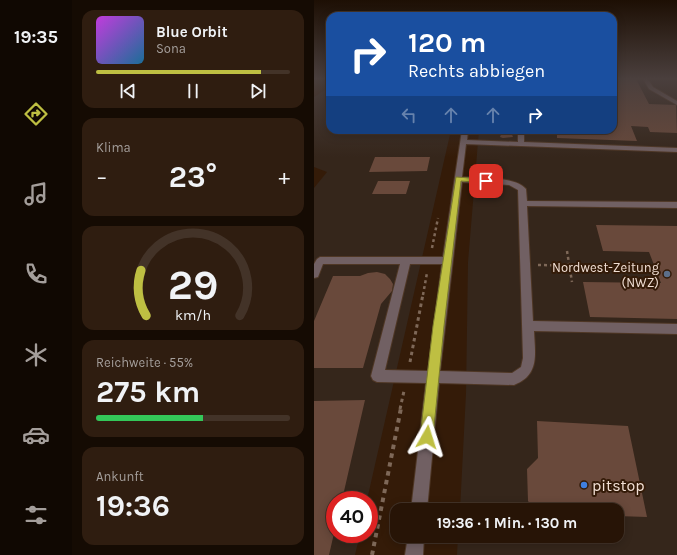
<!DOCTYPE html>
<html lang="de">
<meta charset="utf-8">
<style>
body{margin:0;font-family:Karla,sans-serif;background:#2f1d10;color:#f1f3f6;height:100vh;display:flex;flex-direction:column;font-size:15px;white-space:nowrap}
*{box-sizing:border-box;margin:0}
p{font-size:13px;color:#a49e9b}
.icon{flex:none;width:22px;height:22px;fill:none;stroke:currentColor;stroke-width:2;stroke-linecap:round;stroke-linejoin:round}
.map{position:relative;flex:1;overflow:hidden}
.panel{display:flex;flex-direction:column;gap:10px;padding:10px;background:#150b03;width:242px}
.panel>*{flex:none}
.guide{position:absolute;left:12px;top:12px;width:291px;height:122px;border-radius:12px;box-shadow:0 2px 10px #0003,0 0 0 1px #433328;background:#1a4fa0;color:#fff;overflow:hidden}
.speed{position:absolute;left:12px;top:491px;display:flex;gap:8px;font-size:20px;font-weight:700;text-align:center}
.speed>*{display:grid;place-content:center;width:52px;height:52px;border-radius:50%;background:#271406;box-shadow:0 2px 10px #0003,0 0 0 1px #433328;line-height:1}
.speed .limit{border:6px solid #d22;background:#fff;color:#111}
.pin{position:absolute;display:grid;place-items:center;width:34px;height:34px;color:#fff;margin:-17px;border-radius:8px;box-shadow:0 2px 6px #0006}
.me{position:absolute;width:44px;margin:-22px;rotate:6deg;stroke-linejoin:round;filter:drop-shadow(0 0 3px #0008)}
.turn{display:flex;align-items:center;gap:14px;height:84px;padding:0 16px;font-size:18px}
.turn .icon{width:52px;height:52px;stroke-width:2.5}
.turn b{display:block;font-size:28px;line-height:34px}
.lanes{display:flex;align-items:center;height:38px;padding:0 16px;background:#0003;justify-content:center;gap:20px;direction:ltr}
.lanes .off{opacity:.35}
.big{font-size:30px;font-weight:700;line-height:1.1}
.panel .card{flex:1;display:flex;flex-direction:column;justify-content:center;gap:6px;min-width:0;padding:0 14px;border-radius:12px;background:#2f1d10}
.panel .dial{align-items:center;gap:0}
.dial svg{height:104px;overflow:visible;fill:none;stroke:#433328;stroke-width:7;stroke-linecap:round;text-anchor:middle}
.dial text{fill:#f1f3f6;stroke:none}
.song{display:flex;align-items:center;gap:12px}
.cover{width:48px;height:48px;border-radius:6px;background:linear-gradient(135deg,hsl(290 70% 55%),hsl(200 70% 35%))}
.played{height:4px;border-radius:2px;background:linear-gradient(90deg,#bebf42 85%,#433328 85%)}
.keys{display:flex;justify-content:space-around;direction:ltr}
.heat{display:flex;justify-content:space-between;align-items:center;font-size:22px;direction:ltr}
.charge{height:6px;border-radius:3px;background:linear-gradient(90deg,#34c759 55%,#433328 0)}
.trip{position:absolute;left:76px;top:503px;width:234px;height:40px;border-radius:12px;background:#271406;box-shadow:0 2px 10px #0003,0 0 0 1px #433328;font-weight:700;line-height:40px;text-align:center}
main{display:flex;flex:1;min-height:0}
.tab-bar{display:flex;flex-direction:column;width:72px;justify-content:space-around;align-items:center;background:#100802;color:#a49e9b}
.tab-bar .icon{width:28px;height:28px}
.tab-bar .selected{color:#bebf42}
.tab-bar b{font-size:18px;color:#f1f3f6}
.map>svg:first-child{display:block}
.commercial{fill:#35261b}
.building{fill:#69493b}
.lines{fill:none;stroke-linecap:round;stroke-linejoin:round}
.minor-casing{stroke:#4f3725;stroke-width:2}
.path-far2{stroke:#7e6858;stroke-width:2.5;stroke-dasharray:3 3;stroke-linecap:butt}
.path-far1{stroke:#7e6858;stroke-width:3;stroke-dasharray:3.5 3.5;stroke-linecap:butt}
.path{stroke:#7e6858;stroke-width:4;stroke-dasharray:4.5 4.5;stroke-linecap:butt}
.minor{fill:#716063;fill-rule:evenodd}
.route{fill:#bebf42;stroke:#7c7c2b}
.service-dot{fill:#5c6f8a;stroke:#341b08;stroke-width:1.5}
.shop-dot{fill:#3f7fe0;stroke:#341b08;stroke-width:1.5}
.labels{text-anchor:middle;stroke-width:4;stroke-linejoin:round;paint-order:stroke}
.poi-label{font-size:13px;fill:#f2e0d5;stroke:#341b08;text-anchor:end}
.near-poi-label{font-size:16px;fill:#f2e0d5;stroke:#341b08;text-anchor:start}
</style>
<main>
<nav class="tab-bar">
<b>19:35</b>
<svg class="icon selected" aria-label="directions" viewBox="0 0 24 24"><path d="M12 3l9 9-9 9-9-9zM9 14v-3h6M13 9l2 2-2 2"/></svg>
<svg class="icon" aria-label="music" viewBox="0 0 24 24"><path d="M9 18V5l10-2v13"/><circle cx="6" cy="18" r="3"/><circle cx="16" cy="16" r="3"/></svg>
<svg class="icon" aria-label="phone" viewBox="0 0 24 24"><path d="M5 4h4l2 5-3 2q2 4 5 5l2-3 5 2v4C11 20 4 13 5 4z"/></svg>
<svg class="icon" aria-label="climate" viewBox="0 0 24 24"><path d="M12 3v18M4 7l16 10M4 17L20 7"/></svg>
<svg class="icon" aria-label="car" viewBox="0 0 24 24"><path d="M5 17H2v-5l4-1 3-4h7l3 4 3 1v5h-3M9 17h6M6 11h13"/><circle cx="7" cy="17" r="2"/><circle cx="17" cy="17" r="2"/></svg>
<svg class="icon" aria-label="filters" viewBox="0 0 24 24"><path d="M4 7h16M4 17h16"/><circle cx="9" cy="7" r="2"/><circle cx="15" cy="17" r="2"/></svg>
</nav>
<section class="panel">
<div class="card">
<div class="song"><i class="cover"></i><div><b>Blue Orbit</b><p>Sona</p></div></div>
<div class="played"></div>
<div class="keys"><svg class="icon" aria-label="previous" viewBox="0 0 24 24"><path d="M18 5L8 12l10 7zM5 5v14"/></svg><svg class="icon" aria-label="pause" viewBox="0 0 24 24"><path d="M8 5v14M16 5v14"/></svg><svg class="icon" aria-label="next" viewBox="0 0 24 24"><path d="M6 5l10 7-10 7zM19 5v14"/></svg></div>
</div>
<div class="card"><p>Klima</p>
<div class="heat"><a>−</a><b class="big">23°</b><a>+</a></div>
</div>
<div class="card dial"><svg viewBox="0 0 100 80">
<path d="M14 69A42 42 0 1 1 86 69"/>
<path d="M14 69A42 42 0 0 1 10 34" stroke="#bebf42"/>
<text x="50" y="56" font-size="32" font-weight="700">29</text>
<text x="50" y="72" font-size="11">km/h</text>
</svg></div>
<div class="card"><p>Reichweite · 55%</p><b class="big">275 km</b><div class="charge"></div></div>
<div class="card"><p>Ankunft</p><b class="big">19:36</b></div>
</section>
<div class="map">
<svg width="363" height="555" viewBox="0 0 363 555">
<rect width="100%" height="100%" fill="#341b08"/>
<!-- commercial -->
<path class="commercial" d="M299,79H362L363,85V555H143L144,536H303V510H146L152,393L154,262L165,130H299Z
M16,87V130H137L53,500H21V534H46L41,555H0V188L13,172L0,167V97Z"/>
<!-- building -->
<path class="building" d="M299,79H322L335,104L362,105L363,133L336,132L334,127L317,126L323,141L243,138V130H299Z
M188,132H197L199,137L189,138L186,137Z
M61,157H116L113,171L55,172Z
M64,181H96L92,194H58Z
M282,225L363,226V319L276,317L269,282L347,283L335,252L289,251Z
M63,272L71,274L76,279L79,284L78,291L67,304L49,368H0V321L19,276H46L54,273Z
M51,400L28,500H21V529L15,555H0V401Z
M223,421L314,426L333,517L303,516V510H221L214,501L213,469L224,458Z"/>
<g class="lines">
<defs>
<path id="minor" d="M329,79H334L339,87L363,101V105L335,89Z
M148,130H154L153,140L204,142V130H210V142L363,148V152L152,144L148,177C165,178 201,176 212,189L213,201L363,202V208L213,206L219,321L363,324V334L220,331C221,354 226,375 200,385L125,383L113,510H97L112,383L63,382L59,380L57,376L86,264H9L4,277L0,278V264L3,259L6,257H129ZM148,182L195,185L204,190L209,358L207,367L198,373L126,371ZM96,264H128L114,371L71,370Z
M94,536H110L109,555H91Z"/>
</defs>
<!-- minor casing -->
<use href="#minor" class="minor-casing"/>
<!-- path-far2 -->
<path class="path-far2" d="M118,248L124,218
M253,251L258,282
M224,265L341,267
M109,295L113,273"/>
<!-- path-far1 -->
<path class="path-far1" d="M96,362L109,294
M86,409L90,391"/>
<!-- path -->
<path class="path" d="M58,555L87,408"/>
<!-- minor -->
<use href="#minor" class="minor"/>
</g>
<!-- sky -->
<linearGradient id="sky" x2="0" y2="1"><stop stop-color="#1d0f04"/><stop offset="0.5" stop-color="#4a3f3d"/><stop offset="1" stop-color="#4a3f3d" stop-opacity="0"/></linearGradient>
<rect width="363" height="157" fill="url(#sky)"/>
<!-- route -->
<path class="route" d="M142,177L172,179L175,181L172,183L147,181L130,326L119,437L117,441L113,443L108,441L106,437L119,326Z"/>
<!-- markers -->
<circle class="service-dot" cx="353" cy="274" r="4"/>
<circle class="shop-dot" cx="270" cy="485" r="4"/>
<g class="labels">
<!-- poi labels -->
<g class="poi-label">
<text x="345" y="272">Nordwest-Zeitung<tspan x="345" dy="15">(NWZ)</tspan></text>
</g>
<!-- near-poi labels -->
<g class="near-poi-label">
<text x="278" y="491">pitstop</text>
</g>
</g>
</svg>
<div class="speed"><div class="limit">40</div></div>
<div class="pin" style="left:172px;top:181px;background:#d93025"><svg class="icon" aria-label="arrive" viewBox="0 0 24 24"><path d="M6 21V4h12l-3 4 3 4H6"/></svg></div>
<svg class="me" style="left:113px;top:437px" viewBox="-20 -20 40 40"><path d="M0-17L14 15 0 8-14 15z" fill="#bebf42" stroke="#fff" stroke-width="4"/></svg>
<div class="trip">19:36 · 1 Min. · 130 m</div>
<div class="guide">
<div class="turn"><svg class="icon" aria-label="right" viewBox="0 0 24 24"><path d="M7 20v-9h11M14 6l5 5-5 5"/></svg><div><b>120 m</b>Rechts abbiegen</div></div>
<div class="lanes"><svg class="icon off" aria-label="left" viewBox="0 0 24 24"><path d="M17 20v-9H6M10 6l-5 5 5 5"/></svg><svg class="icon off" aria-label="ahead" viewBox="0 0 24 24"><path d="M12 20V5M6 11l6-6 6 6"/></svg><svg class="icon off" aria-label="ahead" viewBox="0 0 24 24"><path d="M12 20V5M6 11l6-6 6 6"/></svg><svg class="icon" aria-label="right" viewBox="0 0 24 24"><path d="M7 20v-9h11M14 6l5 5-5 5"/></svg></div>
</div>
</div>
</main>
